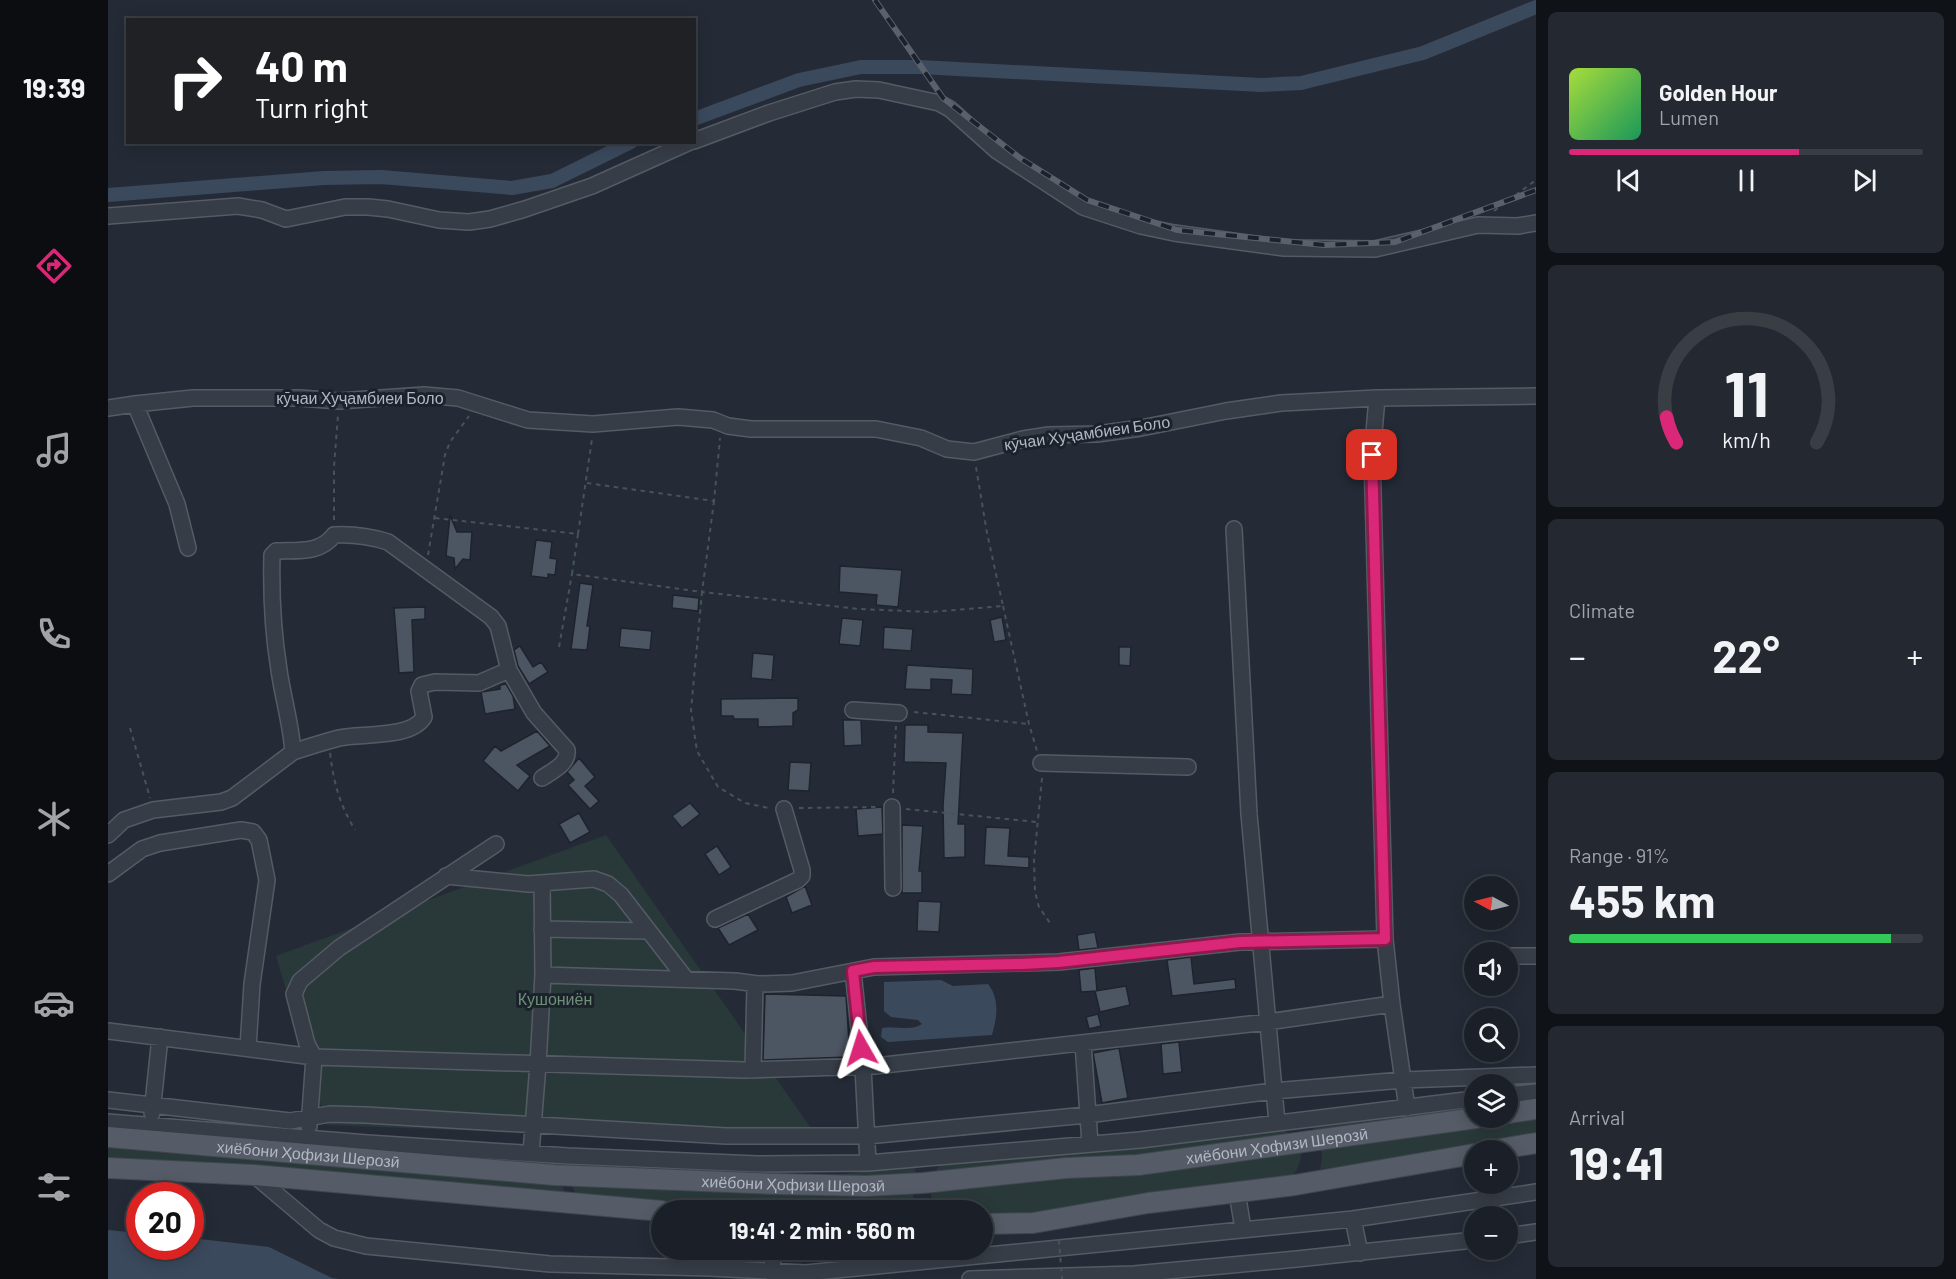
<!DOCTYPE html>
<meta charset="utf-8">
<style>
body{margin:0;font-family:Barlow,sans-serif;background:#242830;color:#f1f3f6;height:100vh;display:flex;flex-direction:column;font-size:22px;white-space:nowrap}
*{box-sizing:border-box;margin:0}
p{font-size:20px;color:#a0a3a8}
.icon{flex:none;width:33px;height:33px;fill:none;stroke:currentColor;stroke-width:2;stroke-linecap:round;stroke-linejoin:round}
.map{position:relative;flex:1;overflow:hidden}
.side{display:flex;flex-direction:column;gap:12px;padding:12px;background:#0f1216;width:420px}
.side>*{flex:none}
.banner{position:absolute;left:18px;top:18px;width:570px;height:126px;border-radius:0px;box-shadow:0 3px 15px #0003,0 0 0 2px #393e45;background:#202124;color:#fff;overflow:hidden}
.needle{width:39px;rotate:277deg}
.buttons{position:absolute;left:1356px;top:876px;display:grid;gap:12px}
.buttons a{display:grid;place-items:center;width:54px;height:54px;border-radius:50%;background:#1b2028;box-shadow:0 3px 15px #0003,0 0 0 2px #393e45;font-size:30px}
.speed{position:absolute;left:18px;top:1182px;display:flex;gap:12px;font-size:30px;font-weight:700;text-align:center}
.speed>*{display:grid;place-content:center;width:78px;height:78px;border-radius:50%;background:#1b2028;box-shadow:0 3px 15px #0003,0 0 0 2px #393e45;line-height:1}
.speed .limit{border:9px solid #d22;background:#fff;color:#111}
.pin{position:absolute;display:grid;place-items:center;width:51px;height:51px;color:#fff;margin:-26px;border-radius:12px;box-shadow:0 3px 9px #0006}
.me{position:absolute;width:66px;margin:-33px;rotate:354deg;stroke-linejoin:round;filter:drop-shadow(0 0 4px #0008)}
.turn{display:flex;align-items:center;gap:21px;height:126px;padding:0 30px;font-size:27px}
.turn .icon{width:78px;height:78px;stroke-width:2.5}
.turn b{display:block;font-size:42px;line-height:51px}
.big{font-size:45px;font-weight:700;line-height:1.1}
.side .tile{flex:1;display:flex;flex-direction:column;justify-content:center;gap:9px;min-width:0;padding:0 21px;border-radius:9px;background:#242830}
.side .dial{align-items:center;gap:0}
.dial svg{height:156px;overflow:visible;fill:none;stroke:#393e45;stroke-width:7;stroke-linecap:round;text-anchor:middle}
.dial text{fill:#f1f3f6;stroke:none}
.song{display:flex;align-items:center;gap:18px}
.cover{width:72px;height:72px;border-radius:9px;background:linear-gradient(135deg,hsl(80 70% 55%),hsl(150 70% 35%))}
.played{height:6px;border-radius:3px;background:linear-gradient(90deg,#db2777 65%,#393e45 65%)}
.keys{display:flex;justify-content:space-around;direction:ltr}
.heat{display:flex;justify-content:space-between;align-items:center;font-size:33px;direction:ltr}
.charge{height:9px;border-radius:4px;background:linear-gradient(90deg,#34c759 91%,#393e45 0)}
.trip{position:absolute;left:543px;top:1200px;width:342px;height:60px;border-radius:30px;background:#1b2028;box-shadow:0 3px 15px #0003,0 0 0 2px #393e45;font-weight:700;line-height:60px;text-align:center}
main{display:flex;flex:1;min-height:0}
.tab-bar{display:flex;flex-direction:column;width:108px;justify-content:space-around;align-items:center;background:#0b0d10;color:#a0a3a8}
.tab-bar .icon{width:42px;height:42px}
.tab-bar .active{color:#db2777}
.tab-bar b{font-size:27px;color:#f1f3f6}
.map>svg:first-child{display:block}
.green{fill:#293939}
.water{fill:#3b495d}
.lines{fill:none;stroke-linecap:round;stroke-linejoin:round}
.canal{stroke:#3b495d;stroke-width:14}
.building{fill:#4c5562;stroke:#1e242e;stroke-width:1.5}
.minor-casing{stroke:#555b65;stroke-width:18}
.major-casing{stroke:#404650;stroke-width:22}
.path{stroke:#455457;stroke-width:2;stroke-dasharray:4.5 4.5;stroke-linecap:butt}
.minor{stroke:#373d47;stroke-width:15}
.major{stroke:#555c67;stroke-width:20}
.rail-casing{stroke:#59616d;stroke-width:6}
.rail{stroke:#1c222c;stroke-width:4;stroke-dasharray:11;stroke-linecap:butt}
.path-bridge{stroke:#455457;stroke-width:2;stroke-dasharray:4.5 4.5;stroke-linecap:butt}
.route-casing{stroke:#8e194d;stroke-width:15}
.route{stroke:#db2777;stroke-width:10}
.labels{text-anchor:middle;stroke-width:6;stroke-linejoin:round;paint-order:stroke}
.street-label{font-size:16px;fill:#b2b8c3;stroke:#1c222c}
.park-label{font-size:16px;fill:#6c9175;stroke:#1c222c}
</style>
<main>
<nav class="tab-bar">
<b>19:39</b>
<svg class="icon active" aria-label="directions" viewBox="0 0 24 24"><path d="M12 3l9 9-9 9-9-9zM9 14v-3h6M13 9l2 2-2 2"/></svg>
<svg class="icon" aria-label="music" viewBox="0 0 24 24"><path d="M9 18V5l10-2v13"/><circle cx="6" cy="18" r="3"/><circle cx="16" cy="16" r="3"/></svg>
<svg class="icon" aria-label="phone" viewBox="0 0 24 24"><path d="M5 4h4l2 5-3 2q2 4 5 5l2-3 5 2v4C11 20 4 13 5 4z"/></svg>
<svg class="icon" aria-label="climate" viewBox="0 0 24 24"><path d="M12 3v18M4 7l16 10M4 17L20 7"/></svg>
<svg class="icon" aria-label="car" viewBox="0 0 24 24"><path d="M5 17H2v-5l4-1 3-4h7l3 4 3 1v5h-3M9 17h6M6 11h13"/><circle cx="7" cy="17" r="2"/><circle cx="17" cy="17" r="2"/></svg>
<svg class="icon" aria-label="filters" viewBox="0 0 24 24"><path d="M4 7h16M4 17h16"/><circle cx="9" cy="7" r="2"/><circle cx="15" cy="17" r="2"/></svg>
</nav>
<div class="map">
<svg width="1428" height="1279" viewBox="0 0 1428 1279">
<rect width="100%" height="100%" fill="#242b36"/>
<!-- green -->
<path class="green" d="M498,835L714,1144L219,1125L168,956Z
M1428,1101V1141L1212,1169C1217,1151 1212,1137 1201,1122L1308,1114L1366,1108V1118H1400Z
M1175,1129C1196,1143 1198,1159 1183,1178L927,1215L875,1216L874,1210H833C817,1196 819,1177 834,1163Z
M0,1142L453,1183L459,1198L0,1165Z
M787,1167H808L804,1187L807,1210H614L470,1198L462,1182L664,1184Z"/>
<!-- water -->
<path class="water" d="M833,980L845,986L880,984C892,999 889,1018 884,1035L780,1042L773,1037L774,1028C788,1025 802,1032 814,1024L810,1020L783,1017L776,1011V982Z
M0,1230L31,1233L32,1246H82L83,1238L161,1247L224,1278L231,1279H0Z"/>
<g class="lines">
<!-- canal -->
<path class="canal" d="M586,119L691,80L753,67H812L1153,85L1193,83L1315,53L1428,7
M0,195L216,178L273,177L404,188L444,181L523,142"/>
</g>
<!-- building -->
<path class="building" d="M342,515L349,532H364L362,560L355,559L347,569L346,558L338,556Z
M428,540L444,542L442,558L449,559L447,575L440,574V578L423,576Z
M732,566L794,570L790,607L768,605L769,595L731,592Z
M472,583L485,585L479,626H482L479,650L463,649Z
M565,595L591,598L590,611L564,608Z
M317,607V619L304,620L306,672L291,673L286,608Z
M894,617L898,640L886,642L882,620Z
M734,618L755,620L752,646L731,644Z
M776,627L805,629L803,651L775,649Z
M513,628L544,631L542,650L511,647Z
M412,646L425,667L433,662L440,672L421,684L410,666L406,650Z
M1011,647H1023L1022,666L1011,665Z
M645,653L666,655L664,680L643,678Z
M799,665L865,669L864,695L843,694L844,680L823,679V690L797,689Z
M398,684L405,696L407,709L377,714L373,692L392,689V685Z
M690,698V710L685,713V726L650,727V719H626L625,716H613V699Z
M735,720H753L754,745L736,746Z
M797,725H820V732L855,733L850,824H857V857L836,858L835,806L838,763L796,762Z
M429,731L442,746L409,765L422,776L410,791L375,761L387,746L393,751Z
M471,758L487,777L477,786L491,801L482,809L460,785L466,780L459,772Z
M682,762L703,763L701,791L680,790Z
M582,803L592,814L574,828L564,816Z
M774,807L775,834L750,836L748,809Z
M471,813L482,832L462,843L451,824Z
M794,825L815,826L811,871H814V893H794Z
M878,827L902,828L900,856L921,857V868L876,865Z
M609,846L623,867L611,875L597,854Z
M697,886L704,905L684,913L678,897Z
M810,901L833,902L831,932L809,931Z
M640,914L650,930L621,945L610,928Z
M987,932L990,948L971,950L969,935Z
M1083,957L1086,984L1127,979L1128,989L1064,996L1059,960Z
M987,968L989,991L973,992L971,970Z
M1018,986L1022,1005L992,1012L987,991Z
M657,994L738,996L742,1057L655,1060Z
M990,1014L993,1026L981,1029L978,1017Z
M1071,1042L1074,1072L1055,1074L1053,1044Z
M1011,1048L1020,1098L994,1103L985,1053Z"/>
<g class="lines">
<defs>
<path id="minor" d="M586,141L661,113L727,92L748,89L771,90L831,103L842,109L889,151L975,207L1033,226L1066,233L1176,248L1267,249L1370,225L1410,226L1428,223
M0,216L130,206L154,210L178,219L237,207H260L280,209L331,220L361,222L382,219L417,209L484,186L582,142
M1269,398L1264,455L1277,939L1284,1004L1299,1108
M27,404L69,504L80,548
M0,408L27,404L85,398H192L231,401L316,395L350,398L420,420L485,424L570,417L605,420L620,426L643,429H768L813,438L839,449L866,452L915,439L941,435L989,434L1033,428L1118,411L1173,403L1269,398L1428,396
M1126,529L1141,814L1169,1123
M745,710L791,713
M185,752C200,747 216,742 231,738C253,733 303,739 316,717L311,691L314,685L327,682L371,683L401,670
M933,763L1080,767
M784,807L785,888
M0,835L16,820L45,810L113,802L124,798L185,752C183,724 175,698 171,670C165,633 163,593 164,555L168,551C189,550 212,554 226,535C245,534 261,536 280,542L383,617L390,626L401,670L426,713L459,750C461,764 444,771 434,778
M0,874L34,849L52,843L133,830L145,832L151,840L159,880L144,984L140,1048
M338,876L420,884L486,879L500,884L513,895L578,979
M434,883L435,975
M607,919L690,880L694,876V870L676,809
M434,929L540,931
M1400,956H1428
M745,971L755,1067L760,1163
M0,1031L206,1057L636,1070L767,1066L1160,1022L1284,1004
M975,1043L982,1144
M645,1070L647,984
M1400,1095L1428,1092
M0,1100L182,1121L222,1114L258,1115L618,1136H759L979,1115L1165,1091L1295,1080L1428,1075
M44,1113L52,1037
M0,1122L259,1143L460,1156L649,1164L760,1163L1032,1140L1366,1099
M201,1126L206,1057L199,1044L186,994L192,981L231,948L388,844
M423,1153L430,1064L435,975L627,981L650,984L684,983L766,967L951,962L1132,942L1277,939
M146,1175L211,1230L226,1238L258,1246L442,1264L602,1268L698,1273L1245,1219L1428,1192
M1129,1192L1135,1229
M1245,1219L1252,1253
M1400,1236L1428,1232
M664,1273L665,1250
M862,1279L1026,1274L1189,1259L1366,1240"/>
<g id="major">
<path d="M1400,1113L1428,1109"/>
<path id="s1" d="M0,1137L446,1175L669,1184L758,1186L815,1183L958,1168L1030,1165L1368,1118"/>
<path d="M1386,1150L1428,1143"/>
<path d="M0,1168L146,1175L554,1211"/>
<path d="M874,1224L925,1223L1040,1203L1187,1185L1366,1154"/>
</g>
</defs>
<!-- minor casing -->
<use href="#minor" class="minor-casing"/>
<!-- major casing -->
<use href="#major" class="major-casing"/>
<!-- path -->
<path class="path" d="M1386,211L1428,180
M479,483L606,501L612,438
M606,501L594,592L751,609L822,612L895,606L879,533L868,467
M327,518L470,534L484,439
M226,520V467L230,415
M470,534L464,574L594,592L583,710L589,751L610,787L637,803L661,808
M320,555L337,455L342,442L361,416
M895,606L921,724L929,751
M451,647L464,574
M806,712L921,724
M22,728L42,798
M222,753C226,784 231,803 247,830
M934,778L926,861L927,892L931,907L942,923
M785,793L788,726
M691,808L769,807
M798,809L929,822"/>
<!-- minor -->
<use href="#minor" class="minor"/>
<!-- major -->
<use href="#major" class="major"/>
<defs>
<path id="rail" d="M767,0L835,98L912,158L979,200L1069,230L1216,245L1287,242L1428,190"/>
</defs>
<!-- rail casing -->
<use href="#rail" class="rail-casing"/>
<!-- rail -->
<use href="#rail" class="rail"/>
<!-- path-bridge -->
<path class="path-bridge" d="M951,1240L954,1279"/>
</g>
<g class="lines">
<defs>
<path id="route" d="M753,1048L745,971L766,967L914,964L951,962L1132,942L1277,939L1264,455"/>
</defs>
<!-- route casing -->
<use href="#route" class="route-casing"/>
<!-- route -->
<use href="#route" class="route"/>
</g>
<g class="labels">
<!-- street labels -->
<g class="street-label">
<text x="252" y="404">кӯчаи Хуҷамбиеи Боло</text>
<text transform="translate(979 433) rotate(-8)" y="6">кӯчаи Хуҷамбиеи Боло</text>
<text dy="6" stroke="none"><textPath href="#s1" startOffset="1173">хиёбони Ҳофизи Шерозӣ</textPath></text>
<text dy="6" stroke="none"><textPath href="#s1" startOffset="201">хиёбони Ҳофизи Шерозӣ</textPath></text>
<text dy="6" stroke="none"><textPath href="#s1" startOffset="687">хиёбони Ҳофизи Шерозӣ</textPath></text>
</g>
<!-- park labels -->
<g class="park-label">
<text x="447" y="1005">Кушониён</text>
</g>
</g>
</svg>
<div class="buttons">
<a><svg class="needle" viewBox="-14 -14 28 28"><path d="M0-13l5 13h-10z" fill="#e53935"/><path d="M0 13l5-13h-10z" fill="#a0a3a8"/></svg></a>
<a><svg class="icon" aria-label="sound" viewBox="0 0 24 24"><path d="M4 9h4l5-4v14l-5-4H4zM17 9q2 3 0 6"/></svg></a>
<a><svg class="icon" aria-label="search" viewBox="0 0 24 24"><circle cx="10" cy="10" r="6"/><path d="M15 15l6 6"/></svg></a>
<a><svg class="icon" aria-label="layers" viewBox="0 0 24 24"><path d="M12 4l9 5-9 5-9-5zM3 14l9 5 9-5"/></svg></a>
<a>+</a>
<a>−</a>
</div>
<div class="speed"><div class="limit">20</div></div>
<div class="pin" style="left:1264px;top:455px;background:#d93025"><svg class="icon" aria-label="arrive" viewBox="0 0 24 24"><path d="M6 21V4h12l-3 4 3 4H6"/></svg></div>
<svg class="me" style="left:753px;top:1048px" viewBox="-20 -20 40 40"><path d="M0-17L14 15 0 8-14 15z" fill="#db2777" stroke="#fff" stroke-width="4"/></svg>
<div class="trip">19:41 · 2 min · 560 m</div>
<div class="banner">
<div class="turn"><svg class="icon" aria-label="right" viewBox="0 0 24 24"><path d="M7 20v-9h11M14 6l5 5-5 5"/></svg><div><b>40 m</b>Turn right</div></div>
</div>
</div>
<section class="side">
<div class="tile">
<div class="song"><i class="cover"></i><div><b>Golden Hour</b><p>Lumen</p></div></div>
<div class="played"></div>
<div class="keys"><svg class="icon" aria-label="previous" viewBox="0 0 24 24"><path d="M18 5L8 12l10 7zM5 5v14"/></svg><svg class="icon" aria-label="pause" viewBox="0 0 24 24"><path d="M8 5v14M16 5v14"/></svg><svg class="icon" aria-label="next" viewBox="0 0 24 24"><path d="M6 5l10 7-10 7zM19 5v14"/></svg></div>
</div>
<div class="tile dial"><svg viewBox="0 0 100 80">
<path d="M14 69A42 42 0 1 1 86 69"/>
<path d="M14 69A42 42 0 0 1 9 56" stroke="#db2777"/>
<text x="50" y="56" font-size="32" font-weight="700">11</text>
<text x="50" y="72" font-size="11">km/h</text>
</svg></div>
<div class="tile"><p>Climate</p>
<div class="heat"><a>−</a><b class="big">22°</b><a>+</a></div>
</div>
<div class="tile"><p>Range · 91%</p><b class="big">455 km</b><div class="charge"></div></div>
<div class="tile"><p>Arrival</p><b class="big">19:41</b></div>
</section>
</main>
